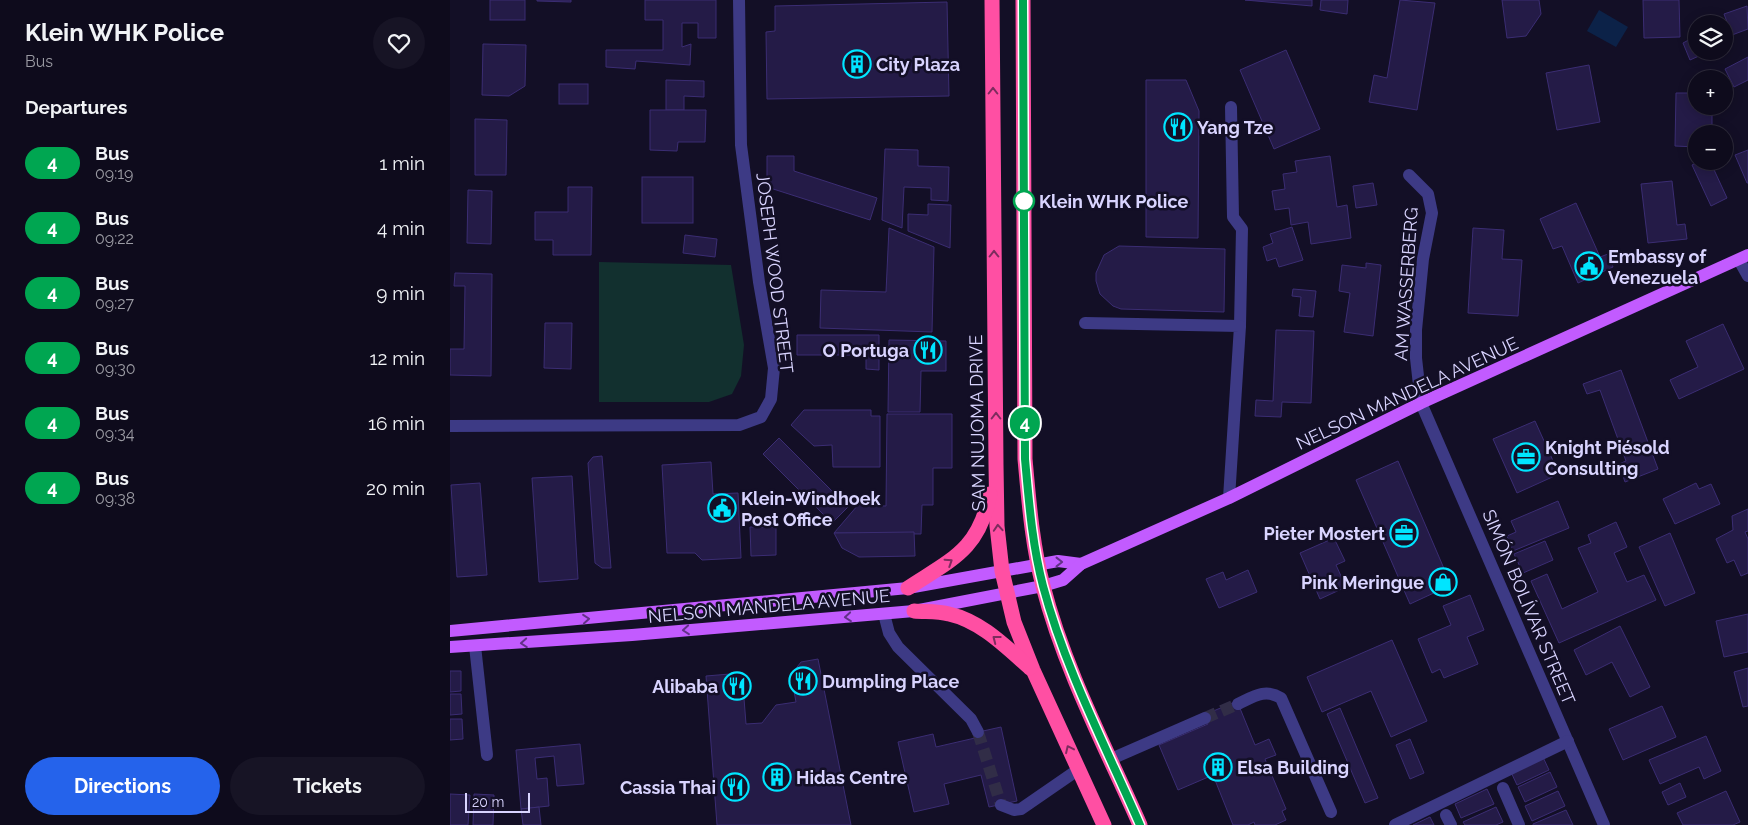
<!DOCTYPE html>
<html lang="en">
<head>
<meta charset="utf-8">
<style>
  body { margin:0; font-family:Raleway,sans-serif; background:#171425; color:#f1f3f6; height:100vh; display:flex; flex-direction:column; font-size:19px; white-space:nowrap }
  * { box-sizing:border-box; margin:0 }
  p { font-size:16px; color:#9b9ba3 }
  .icon { flex:none; width:28px; height:28px; fill:none; stroke:currentColor; stroke-width:2; stroke-linecap:round; stroke-linejoin:round }
  .map { position:relative; flex:1; overflow:hidden }
  .details { display:flex; flex-direction:column; background:#0e0b1c; width:450px }
  .details>* { flex:none }
  .badge { padding:0 10px; border-radius:16px; font-size:18px; line-height:32px }
  .controls { position:absolute; left:1238px; top:15px; display:grid; gap:10px }
  .controls a { display:grid; place-items:center; width:45px; height:45px; border-radius:50%; background:#0e0b1c; box-shadow:0 2px 12px #0003,0 0 0 1px #2e2b3b; font-size:25px }
  .scale { position:absolute; left:15px; bottom:12px; width:65px; box-sizing:border-box; padding-left:5px; border:2px solid #d9d4ff; border-top:0; font-size:14px; line-height:18px; white-space:nowrap; color:#d9d4ff; -webkit-text-stroke:4px #130f26; paint-order:stroke }
  .map>.badge { position:absolute; translate:-50% -50%; box-shadow:0 0 0 2px #fff }
  h2 { padding:0 25px; font-size:19px; line-height:45px }
  .round { display:grid; place-items:center; flex:none; width:52px; height:52px; border-radius:26px; background:#171425 }
  .summary { display:flex; align-items:center; justify-content:space-between; height:85px; padding:0 25px }
  h1 { font-size:24px; font-weight:700; line-height:38px }
  .primary-button { display:flex; gap:10px; margin-top:auto; padding:10px 25px }
  .primary-button a { flex:1; height:58px; border-radius:30px; background:#2563eb; color:#fff; font-size:20px; font-weight:700; line-height:58px; text-align:center }
  .primary-button a+a { background:#171425; color:#f1f3f6 }
  ul { padding:0; list-style:none }
  li { display:flex; align-items:center; gap:15px; height:65px; padding:0 25px }
  li div { flex:1 }
  li b { display:block; font-size:19px }
  li em { font-style:normal }
  li .badge { min-width:55px; font-weight:700; text-align:center }
  main { display:flex; flex:1; min-height:0 }
  .map>svg:first-child { display:block }
  .green { fill:#12302f }
  .water { fill:#0c2248 }
  .building { fill:#241b47; stroke:#3b2d73 }
  .lines { fill:none; stroke-linecap:round; stroke-linejoin:round }
  .minor-tunnel { stroke:#312d47; stroke-width:12; stroke-dasharray:12 6; stroke-linecap:butt }
  .minor { stroke:#3d3a85; stroke-width:12 }
  .major { stroke:#c25bff; stroke-width:12 }
  .highway { stroke:#ff4fa3; stroke-width:15 }
  .oneway { stroke:#7d2c5e }
  .oneway2 { stroke:#623188 }
  .line-casing { stroke:#fff; stroke-width:11 }
  .line { stroke:#00a651; stroke-width:8 }
  .stop-dot { fill:#fff; stroke:#00a651; stroke-width:2.5 }
  .labels { text-anchor:middle; dominant-baseline:central; stroke-width:5; stroke-linejoin:round; paint-order:stroke }
  .poi-label { font-size:18px; font-weight:bold; fill:#d9d4ff; stroke:#130f26; text-anchor:start }
  .stop-label { font-size:18px; font-weight:bold; fill:#d9d4ff; stroke:#130f26; text-anchor:start }
  .street-label { font-size:18px; fill:#d9d4ff; stroke:#130f26 }
</style>
</head>
<body>
<main>
<section class="details">
<div class="summary"><div><h1>Klein WHK Police</h1><p>Bus</p></div><a class="round"><svg class="icon" aria-label="heart" viewBox="0 0 24 24"><path d="M12 20l-8-8c-3-5 5-10 8-4 3-6 11-1 8 4z"/></svg></a></div>
<h2>Departures</h2>
<ul>
<li><span class="badge" style="background:#00a651;color:#fff">4</span><div><b>Bus</b><p>09:19</p></div><em>1 min</em></li>
<li><span class="badge" style="background:#00a651;color:#fff">4</span><div><b>Bus</b><p>09:22</p></div><em>4 min</em></li>
<li><span class="badge" style="background:#00a651;color:#fff">4</span><div><b>Bus</b><p>09:27</p></div><em>9 min</em></li>
<li><span class="badge" style="background:#00a651;color:#fff">4</span><div><b>Bus</b><p>09:30</p></div><em>12 min</em></li>
<li><span class="badge" style="background:#00a651;color:#fff">4</span><div><b>Bus</b><p>09:34</p></div><em>16 min</em></li>
<li><span class="badge" style="background:#00a651;color:#fff">4</span><div><b>Bus</b><p>09:38</p></div><em>20 min</em></li>
</ul>
<div class="primary-button"><a>Directions</a><a>Tickets</a></div>
</section>
<div class="map">
<svg width="1298" height="825" viewBox="0 0 1298 825">
  <rect width="100%" height="100%" fill="#130f26"/>
  <path class="green" d="M149 262 281 265 294 345 291 376 282 394 259 402H149Z"/>
  <path class="water" d="M1149 10 1178 27 1166 47 1137 31Z"/>
  <g class="building">
    <rect x="40" y="0" width="35" height="20"/>
    <path d="M87 0H121V2L87 1Z"/>
    <path d="M195 0H266V38H248V23H232V47L241 44 240 65 186 61 185 69 156 67V50H213V20H195Z"/>
    <path d="M795 0H862V6Z"/>
    <path d="M871 0H898L897 14 870 10Z"/>
    <path d="M950 0 985 3 967 110 919 102 924 75 937 78Z"/>
    <path d="M1052 0H1089L1091 14 1076 36 1057 38Z"/>
    <path d="M1193 0H1229L1230 37 1194 38Z"/>
    <path d="M497 2 499 96 317 99 316 32 325 31V6Z"/>
    <path d="M1297 6 1298 29 1282 35 1274 14Z"/>
    <path d="M1246 36V51H1260L1240 60 1233 43Z"/>
    <path d="M33 44 76 45 75 86 59 96 32 95Z"/>
    <path d="M836 50 870 129 824 149 790 70Z"/>
    <path d="M1298 57V80L1284 87 1275 69Z"/>
    <path d="M1139 65 1150 122 1107 130 1096 73Z"/>
    <path d="M216 80 254 81V97L234 96V110H216Z"/>
    <path d="M696 80H736L749 111 748 238 696 237Z"/>
    <rect x="109" y="84" width="29" height="20"/>
    <path d="M1226 93H1246V106H1262V134H1246V147L1225 146Z"/>
    <path d="M200 110H256L255 142H228L227 151 200 150Z"/>
    <path d="M25 119 57 120 56 175H25Z"/>
    <path d="M435 149 468 150V166L499 167 498 201 481 200V188L454 187 452 228 432 220Z"/>
    <path d="M1298 150V183H1297L1285 155Z"/>
    <path d="M317 156H344V171L427 198 420 220 317 187Z"/>
    <path d="M880 156 887 207 897 205 901 238 861 244 858 222 841 225 839 208 825 210 822 191 835 189 833 174 847 172 845 161Z"/>
    <path d="M1250 161H1260L1277 198 1261 206 1242 165Z"/>
    <rect x="192" y="177" width="51" height="46"/>
    <path d="M1222 181 1227 225 1235 224 1237 239 1198 243 1191 184Z"/>
    <path d="M923 183 927 205 906 208 903 186Z"/>
    <path d="M118 187H142L141 255H103V240H85V212H118Z"/>
    <path d="M18 190 42 191 41 244 17 243Z"/>
    <path d="M1126 203 1150 257 1158 254 1163 267 1128 283 1112 246 1103 249 1090 219Z"/>
    <path d="M478 204 501 205 500 248 458 231V214L478 215Z"/>
    <path d="M842 227 853 260 829 267 826 258 817 261 813 247 823 243 820 234Z"/>
    <path d="M439 228 484 247 482 332 370 328 371 290 436 292Z"/>
    <path d="M1023 228 1054 230 1052 259 1072 260 1068 316 1018 313Z"/>
    <path d="M235 235 267 239 265 257 233 253Z"/>
    <path d="M669 246 775 249 774 312 671 309 663 306 650 294 646 281V273L654 255Z"/>
    <path d="M916 263 931 265 923 336 894 332 900 293 889 291 892 265 916 268Z"/>
    <path d="M5 273 42 274 41 376 0 375V349H14L15 286H4Z"/>
    <path d="M843 289 866 291 863 317 849 316 851 297 842 296Z"/>
    <path d="M95 323H122L121 369 94 368Z"/>
    <path d="M1273 324 1294 369 1229 399 1220 380 1248 367 1236 341Z"/>
    <path d="M826 330 864 331 861 403 832 402 831 417 805 416 806 400 823 401Z"/>
    <path d="M347 335H429V370L416 369V355H347Z"/>
    <path d="M439 340 496 341V371H471L470 412H438Z"/>
    <path d="M1171 370 1208 469 1175 482 1169 464 1176 461 1150 390 1137 394 1133 384Z"/>
    <path d="M354 410H421V416H430V467H383L382 445 364 446 341 425Z"/>
    <path d="M437 414H502V468H483V505H472L471 534 384 533 408 505 436 506Z"/>
    <path d="M1085 421 1109 474 1067 493 1043 439Z"/>
    <path d="M329 438 398 507 382 523 313 454Z"/>
    <path d="M152 456 161 568H152L145 563 138 463 143 457Z"/>
    <path d="M948 461 1001 585 960 604 906 480Z"/>
    <path d="M261 462 263 494 288 493 291 558 252 560 245 553H217L212 465Z"/>
    <path d="M122 476 128 579 89 582 82 478Z"/>
    <path d="M30 483 37 575 7 577 1 485Z"/>
    <path d="M1246 483 1249 489 1261 484 1270 504 1225 524 1213 499Z"/>
    <path d="M1108 501 1119 528 1063 551 1057 536 1066 532 1061 521Z"/>
    <path d="M1298 509V531L1295 532 1298 539V573L1291 576 1284 560 1277 563 1266 539 1283 530 1282 516Z"/>
    <path d="M1166 522 1177 547 1164 553 1177 582 1194 575 1206 600 1109 643 1081 581 1097 574 1112 609 1148 592 1128 548 1141 543 1138 535Z"/>
    <path d="M300 527H326V555L301 556Z"/>
    <path d="M464 532 465 556 409 557 392 548 384 533Z"/>
    <path d="M1220 533 1245 593 1215 606 1189 547Z"/>
    <path d="M884 538 895 561 886 565 896 587 870 599 850 553Z"/>
    <path d="M1095 541 1103 560 1073 573 1064 554Z"/>
    <path d="M798 570 807 592 769 608 756 579 773 572 776 580Z"/>
    <path d="M1020 595 1034 630 1017 637 1028 664 994 678 990 669 982 673 968 639 1001 625 993 606Z"/>
    <path d="M1298 614V652L1274 657 1266 621Z"/>
    <path d="M1170 626 1200 687 1180 697 1162 662 1136 675 1124 650Z"/>
    <path d="M942 640 977 721 941 737 921 691 872 712 857 677Z"/>
    <path d="M368 659 401 825H267L256 676 292 673 296 724 312 723 326 705 346 702 341 675 351 662Z"/>
    <path d="M1298 668V706L1293 707 1284 672Z"/>
    <path d="M0 671H11V691L0 692Z"/>
    <path d="M0 694H11L12 714 0 715Z"/>
    <path d="M787 701 805 745 819 739 826 755 815 759 836 809 832 811 836 820 825 825H805L804 822 798 825H783L763 775 728 790 709 745 758 724 754 715Z"/>
    <path d="M1212 706 1226 737 1173 760 1159 729Z"/>
    <path d="M890 708 928 798 915 803 877 714Z"/>
    <path d="M0 719H12L13 739 0 740Z"/>
    <path d="M551 727 567 801 539 807 531 775 494 784 499 804 464 812 448 742 483 734 486 747 525 738 524 733Z"/>
    <path d="M1256 736 1271 771 1254 779 1249 767 1210 784 1199 760Z"/>
    <path d="M960 739 974 773 960 779 946 745Z"/>
    <path d="M130 744 134 784 107 786 104 756 85 758 87 779 97 778 99 806 71 809 66 750Z"/>
    <path d="M1092 755 1099 770 1067 785 1060 770Z"/>
    <path d="M1100 772 1107 787 1075 802 1068 787Z"/>
    <path d="M1230 783 1236 797 1218 805 1212 792Z"/>
    <path d="M1037 789 1044 804 1011 818 1005 804Z"/>
    <path d="M1108 791 1115 806 1082 821 1075 806Z"/>
    <path d="M1276 791 1290 822 1283 825H1233L1227 813Z"/>
    <path d="M0 794 20 795 18 825H0Z"/>
    <path d="M24 794 44 795 43 825H23Z"/>
    <path d="M89 807 91 825H73L71 809Z"/>
    <path d="M1046 807 1053 822 1046 825H1015L1013 822Z"/>
    <path d="M1116 810 1123 825H1083V824Z"/>
    <path d="M980 817 984 825H963Z"/>
  </g>
  <g class="lines">
    <g class="minor-tunnel">
      <path d="M755 718 788 704"/>
      <path d="M528 732 551 805"/>
    </g>
    <g class="minor">
      <path d="M781 107 783 217 792 229 790 326"/>
      <path d="M959 175 978 194 982 213 973 259 966 330V358L971 403 1154 825"/>
      <path d="M1289 260 1298 276"/>
      <path d="M635 323 790 326 779 498"/>
      <path d="M0 426 289 425 311 417 321 399 324 368 309 282 291 145 289 0"/>
      <path d="M434 614 439 633 448 647 521 719 528 732"/>
      <path d="M25 646 37 755"/>
      <path d="M788 704C803 697 815 688 831 698L881 812"/>
      <path d="M661 759 755 718"/>
      <path d="M1053 788 1069 825"/>
      <path d="M551 805 564 810 571 809 629 769"/>
      <path d="M996 815 1001 825"/>
      <path d="M945 825 1118 741"/>
    </g>
    <g class="major">
      <path d="M0 631 458 588 608 561 631 564"/>
      <path d="M0 647 182 635 464 611 593 586 613 580 631 564 779 498 971 403 1298 255"/>
    </g>
    <g class="highway">
      <path d="M542 0 546 465 547 526 552 571 564 622 583 670 654 825"/>
      <path d="M573 0 575 459C579 502 582 544 593 586 614 668 656 748 690 825"/>
      <path d="M458 588C502 559 529 550 540 494"/>
      <path d="M464 611C476 612 488 611 499 614 531 621 556 647 580 668"/>
    </g>
  </g>
  <defs><path id="oneway-chevron" d="M-2-3.5L2.5 0L-2 3.5" fill="none" stroke-width="1.6" stroke-linecap="round" stroke-linejoin="round" transform="scale(1.25)"/></defs>
  <g class="oneway">
    <use href="#oneway-chevron" transform="translate(543 91) rotate(-90)"/>
    <use href="#oneway-chevron" transform="translate(544 254) rotate(-90)"/>
    <use href="#oneway-chevron" transform="translate(546 416) rotate(-90)"/>
    <use href="#oneway-chevron" transform="translate(548 528) rotate(-94)"/>
    <use href="#oneway-chevron" transform="translate(499 562) rotate(-33)"/>
    <use href="#oneway-chevron" transform="translate(546 639) rotate(-142)"/>
    <use href="#oneway-chevron" transform="translate(619 749) rotate(-115)"/>
  </g>
  <g class="oneway2">
    <use href="#oneway-chevron" transform="translate(609 562)"/>
    <use href="#oneway-chevron" transform="translate(398 617) rotate(175)"/>
    <use href="#oneway-chevron" transform="translate(136 619) rotate(-5)"/>
    <use href="#oneway-chevron" transform="translate(236 630) rotate(175)"/>
    <use href="#oneway-chevron" transform="translate(74 643) rotate(176)"/>
  </g>
  <g class="lines">
    <g class="line-casing">
      <path id="line" d="M573 0 575 459C579 502 582 544 593 586 615 669 656 747 690 825"/>
    </g>
    <use href="#line" class="line"/>
  </g>
  <defs>
    <g id="building-ring" transform="scale(1.4375)"><circle r="9.5" fill="#130f26" stroke="#00e5ff" stroke-width="1.5"/><path d="M-4-6H4V6H1V3H-1V6H-4ZM-2.5-4.3h1.7v1.8h-1.7ZM.8-4.3h1.7v1.8H.8ZM-2.5-1h1.7V.8h-1.7ZM.8-1h1.7V.8H.8Z" fill="#00e5ff"/></g>
    <g id="restaurant-ring" transform="scale(1.4375)"><circle r="9.5" fill="#130f26" stroke="#00e5ff" stroke-width="1.5"/><path d="M-5-6h1v4h1v-4h1v4h1v-4h1v5L-1.5 .5V6h-2V.5L-5-1ZM5-6V6H3V1.5H1.5Q1.5-4 5-6Z" fill="#00e5ff"/></g>
    <g id="civic-ring" transform="scale(1.4375)"><circle r="9.5" fill="#130f26" stroke="#00e5ff" stroke-width="1.5"/><path d="M-.6-6.5H3V-4.5H.6V-3L4-1V1h2V6H-6V1h2V-1L-.6-3ZM-1.2 2.5V6h2.4V2.5Z" fill="#00e5ff"/></g>
    <g id="office-ring" transform="scale(1.4375)"><circle r="9.5" fill="#130f26" stroke="#00e5ff" stroke-width="1.5"/><path d="M-6-3h4V-5.5h4V-3h4V5H-6ZM-1-4.5V-3h2v-1.5ZM-6 0V1H6V0Z" fill="#00e5ff"/></g>
    <g id="shop-ring" transform="scale(1.4375)"><circle r="9.5" fill="#130f26" stroke="#00e5ff" stroke-width="1.5"/><path d="M-5-2.5h2.3a2.7 3.5 0 0 1 5.4 0H5L5.5 6h-11ZM-1.5-2.5h3a1.5 2.3 0 0 0-3 0Z" fill="#00e5ff"/></g>
  </defs>
  <g fill-rule="evenodd">
    <use href="#building-ring" x="407" y="64"/>
    <use href="#restaurant-ring" x="728" y="127"/>
    <use href="#civic-ring" x="1139" y="266"/>
    <use href="#restaurant-ring" x="478" y="350"/>
    <use href="#office-ring" x="1076" y="457"/>
    <use href="#civic-ring" x="272" y="508"/>
    <use href="#office-ring" x="954" y="533"/>
    <use href="#shop-ring" x="993" y="582"/>
    <use href="#restaurant-ring" x="353" y="681"/>
    <use href="#restaurant-ring" x="287" y="686"/>
    <use href="#building-ring" x="768" y="767"/>
    <use href="#building-ring" x="327" y="777"/>
    <use href="#restaurant-ring" x="285" y="787"/>
  </g>
  <circle class="stop-dot" cx="574" cy="201" r="10"/>
  <g class="labels">
    <g class="poi-label">
      <text x="426" y="64">City Plaza</text>
      <text x="747" y="127">Yang Tze</text>
      <text x="1158" y="256">Embassy of<tspan x="1158" dy="21">Venezuela</tspan></text>
      <text x="459" y="350" text-anchor="end">O Portuga</text>
      <text x="1095" y="447">Knight Piésold<tspan x="1095" dy="21">Consulting</tspan></text>
      <text x="291" y="498">Klein-Windhoek<tspan x="291" dy="21">Post Office</tspan></text>
      <text x="935" y="533" text-anchor="end">Pieter Mostert</text>
      <text x="974" y="582" text-anchor="end">Pink Meringue</text>
      <text x="372" y="681">Dumpling Place</text>
      <text x="268" y="686" text-anchor="end">Alibaba</text>
      <text x="787" y="767">Elsa Building</text>
      <text x="346" y="777">Hidas Centre</text>
      <text x="266" y="787" text-anchor="end">Cassia Thai</text>
    </g>
    <g class="stop-label">
      <text x="589" y="201">Klein WHK Police</text>
    </g>
    <g class="street-label">
      <text transform="translate(325 273) rotate(83)">JOSEPH WOOD STREET</text>
      <text transform="translate(956 284) rotate(-86)">AM WASSERBERG</text>
      <text transform="translate(957 393) rotate(-25)">NELSON MANDELA AVENUE</text>
      <text transform="translate(527 423) rotate(-91)">SAM NUJOMA DRIVE</text>
      <text transform="translate(319 606) rotate(-5)">NELSON MANDELA AVENUE</text>
      <text transform="translate(1079 607) rotate(67)">SIMÓN BOLÍVAR STREET</text>
    </g>
  </g>
</svg>
<div class="controls">
<a><svg class="icon" aria-label="layers" viewBox="0 0 24 24"><path d="M12 4l9 5-9 5-9-5zM3 14l9 5 9-5"/></svg></a>
<a>+</a>
<a>−</a>
</div>
<div class="scale">20 m</div>
<b class="badge" style="left:575px;top:423px;background:#00a651;color:#fff">4</b>
</div>
</main>
</body>
</html>
